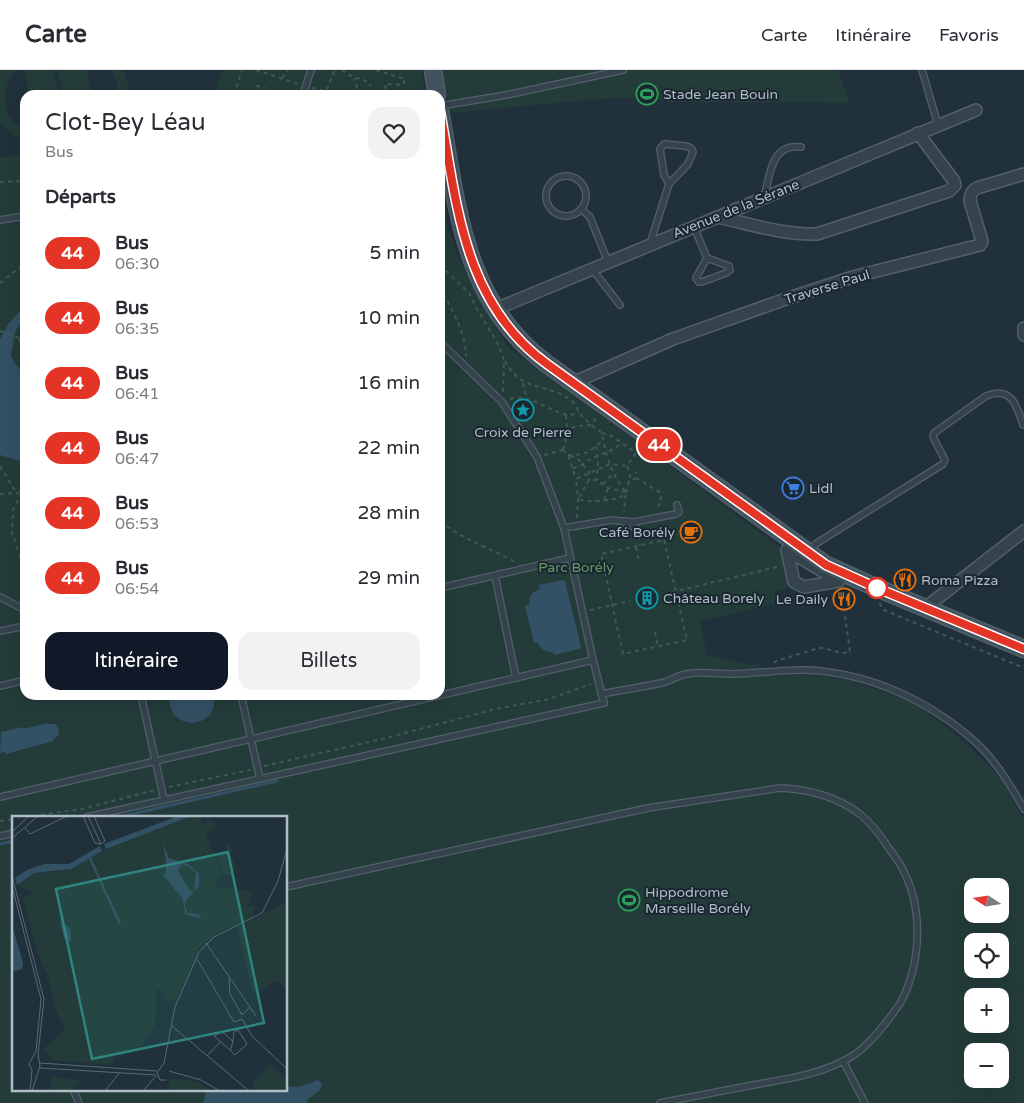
<!DOCTYPE html>
<html lang="fr">
<head>
<meta charset="utf-8">
<style>
  body { margin:0; font-family:"Varela Round",sans-serif; background:#f2f2f3; color:#2b2b33; height:100vh; display:flex; flex-direction:column; font-size:19px; white-space:nowrap }
  * { box-sizing:border-box; margin:0 }
  p { font-size:16px; color:#7c7c81 }
  .icon { flex:none; width:28px; height:28px; fill:none; stroke:currentColor; stroke-width:2; stroke-linecap:round; stroke-linejoin:round }
  .map { position:relative; flex:1; overflow:hidden }
  .sheet { position:absolute; left:20px; top:20px; width:425px; height:610px; display:flex; flex-direction:column; background:#fff; border-radius:15px; box-shadow:0 5px 20px #0002 }
  .sheet>* { flex:none }
  .badge { padding:0 10px; border-radius:16px; font-size:18px; line-height:32px }
  .needle { width:32px; rotate:282deg }
  .buttons { position:absolute; left:964px; top:808px; display:grid; gap:10px }
  .buttons a { display:grid; place-items:center; width:45px; height:45px; border-radius:10px; background:#fff; box-shadow:0 5px 20px #0002; font-size:25px }
  .map>.badge { position:absolute; translate:-50% -50%; box-shadow:0 0 0 2px #fff }
  h2 { padding:0 25px; font-size:19px; line-height:45px }
  .round { display:grid; place-items:center; flex:none; width:52px; height:52px; border-radius:15px; background:#f2f2f3 }
  .headline { display:flex; align-items:center; justify-content:space-between; height:85px; padding:0 25px }
  h1 { font-size:24px; font-weight:600; line-height:38px }
  .cta { display:flex; gap:10px; margin-top:auto; padding:10px 25px }
  .cta a { flex:1; height:58px; border-radius:15px; background:#111827; color:#fff; font-size:20px; font-weight:600; line-height:58px; text-align:center }
  .cta a+a { background:#f2f2f3; color:#2b2b33 }
  ul { padding:0; list-style:none }
  li { display:flex; align-items:center; gap:15px; height:65px; padding:0 25px }
  li div { flex:1 }
  li b { display:block; font-size:19px }
  li em { font-style:normal }
  li .badge { min-width:55px; font-weight:700; text-align:center }
  header { display:flex; align-items:center; gap:30px; box-sizing:border-box; height:70px; padding:0 25px; background:#fff; border-bottom:1px solid #e1e1e2 }
  header strong { font-size:24px }
  nav { display:flex; gap:28px; margin-inline-start:auto; font-size:18px }
  .map>svg:first-child { display:block }
  .green { fill:#233c3a; fill-rule:evenodd }
  .water { fill:#335164 }
  .lines { fill:none; stroke-linecap:round; stroke-linejoin:round }
  .stream { stroke:#335164; stroke-width:3 }
  .lane-casing { stroke:#526069; stroke-width:8 }
  .street-casing { stroke:#526069; stroke-width:14 }
  .secondary-casing { stroke:#526069; stroke-width:19 }
  .path { stroke:#405957; stroke-width:2; stroke-dasharray:4 4; stroke-linecap:butt }
  .lane { stroke:#34434c; stroke-width:5.5 }
  .street { stroke:#34434c; stroke-width:11 }
  .secondary { stroke:#42535f; stroke-width:16 }
  .line-casing { stroke:#fff; stroke-width:11 }
  .line { stroke:#e43426; stroke-width:8 }
  .stop-dot { fill:#fff; stroke:#e43426; stroke-width:2.5 }
  .labels { text-anchor:middle; dominant-baseline:central; stroke-width:4; stroke-linejoin:round; paint-order:stroke }
  .poi-label { font-size:14px; fill:#afbdc8; stroke:#1a2730; text-anchor:start }
  .street-label { font-size:14px; fill:#afbdc8; stroke:#1a2730 }
  .park-label { font-size:14px; fill:#659a67; stroke:#1a2730 }
  .inset-river { fill:none; stroke:#335164; stroke-width:2.5 }
  .inset-road { fill:none; stroke:#5a6973; stroke-width:1 }
  .view { fill:#2f8480; fill-opacity:0.15; stroke:#2f8480; stroke-width:2.5 }
  .inset-edge { fill:none; stroke:#afbdc8; stroke-width:2.5 }
</style>
</head>
<body>
<header>
<strong>Carte</strong>
<nav><a>Carte</a><a>Itinéraire</a><a>Favoris</a></nav>
</header>
<div class="map">
<svg width="1024" height="1033" viewBox="0 0 1024 1033">
  <rect width="100%" height="100%" fill="#21313b"/>
  <g class="green">
    <path d="M0 0H16C0 16 0 50 25 59V69L13 65 0 53Z"/>
    <path d="M24 0H54L59 25H29Z"/>
    <path d="M58 0H87L92 25H63Z"/>
    <path d="M112 0H123L128 14 127 25H117V13Z"/>
    <path d="M222 0H422L426 25H214Z"/>
    <path d="M440 0H838L849 31 848 33 669 32 648 27 599 29 450 43 445 15H442Z"/>
    <path d="M25 83V625H440V99C443 120 444 144 450 164 463 205 486 242 509 278L781 478 789 515 785 519 775 522 778 533 700 551 707 585 750 595 758 594 766 606 807 604 849 610 884 622 906 630 922 639 948 658 983 690 1003 711 1024 750V1033H0V88ZM14 747H286V1019H14ZM972 816H1000V844H972ZM972 871H1000V899H972ZM972 926H1000V954H972ZM972 981H1000V1009H972Z"/>
  </g>
  <g class="water">
    <path d="M25 235V246L15 262 11 286 16 295 25 305V385L23 392 0 385V269L9 253Z"/>
    <path d="M563 510 565 511 581 577 579 579 554 585 553 582C546 582 540 579 537 572L534 573 525 536 529 535C529 526 532 522 540 519L539 515Z"/>
    <path d="M170 625H214C219 663 164 661 170 625Z"/>
    <path d="M48 653 49 654H56L59 660 58 665 53 670V671L6 684 5 682 0 683 1 662 22 657 23 659Z"/>
    <path d="M318 1010 322 1014 320 1020 308 1029 307 1033H203L206 1019H286V1016L299 1017Z"/>
  </g>
  <g class="lines">
    <g class="stream">
      <path d="M119 747 277 711"/>
      <path d="M0 774 14 771"/>
    </g>
    <g class="lane-casing">
      <g id="lane">
        <path d="M922 0 938 55"/>
        <path d="M303 25 311 0"/>
        <path d="M440 36 506 25 623 0"/>
        <circle cx="566" cy="126" r="20"/>
        <path d="M764 128C770 105 771 73 801 77"/>
        <path d="M581 139 590 147 608 192"/>
        <path d="M0 150 25 146"/>
        <path d="M694 157 707 188 696 208 699 212H702L726 203 730 200 729 196 707 188"/>
        <path d="M650 174 669 114 688 94 693 82 691 78 686 76 664 74 660 79 664 105 669 114"/>
        <path d="M592 199 620 235"/>
        <path d="M623 451 634 452 676 444 679 442 677 435"/>
        <path d="M564 458 612 450 621 451 636 458"/>
        <path d="M808 481 817 473 943 394 945 390 933 367 934 363 986 326C1011 316 1017 335 1023 355"/>
        <path d="M495 506 516 608"/>
        <path d="M440 518 570 488"/>
        <path d="M0 527 25 540"/>
        <path d="M0 561 25 556"/>
        <path d="M0 616 25 610"/>
        <path d="M601 624C622 620 644 617 665 612 672 610 679 605 686 604 701 601 716 604 731 604 757 604 782 599 807 600 868 603 926 629 972 669 994 688 1010 714 1024 739"/>
        <path d="M141 625 164 730"/>
        <path d="M241 625 260 709"/>
        <path d="M0 727 593 590 564 458 537 387 502 332 440 272"/>
        <path d="M87 747 604 633 593 590"/>
        <path d="M0 766 14 763"/>
        <path d="M286 817 648 738 780 718C808 719 839 727 861 745 872 754 881 766 888 777 892 783 897 789 901 796 923 835 922 887 903 928 900 935 893 943 888 950 879 962 867 976 854 985 824 1004 788 1009 753 1015 722 1021 691 1027 660 1033"/>
        <path d="M843 991 865 1033"/>
        <path d="M73 1019 79 1033"/>
      </g>
    </g>
    <g class="street-casing">
      <g id="street">
        <path d="M717 147C750 154 783 165 817 164L949 121 955 115 954 111 918 63"/>
        <path d="M496 239 976 40"/>
        <path d="M1024 258V265"/>
        <path d="M573 313 673 269 786 229 853 207 980 175 982 171 970 131C970 125 971 121 977 118L1024 104"/>
        <path d="M787 480 839 511 804 517 794 512Z"/>
        <path d="M925 538 1024 461"/>
      </g>
    </g>
    <g class="secondary-casing">
      <g id="secondary">
        <path d="M433 0 437 25"/>
        <path d="M440 41C457 135 463 232 547 294L826 495 877 518 1024 579"/>
      </g>
    </g>
    <g class="path">
      <path d="M256 0 298 14"/>
      <path d="M342 0 354 8C362 8 366 10 371 16"/>
      <path d="M376 0 405 9 403 15 385 14 387 25"/>
      <path d="M282 8 288 0"/>
      <path d="M312 18 326 21 335 0"/>
      <path d="M234 25 242 0"/>
      <path d="M255 25 257 16 265 18"/>
      <path d="M353 25 357 18 354 8"/>
      <path d="M0 112 25 111"/>
      <path d="M440 195 469 223 477 239 498 274 504 290 503 322"/>
      <path d="M0 213 25 193"/>
      <path d="M440 217C451 238 466 263 466 286"/>
      <path d="M0 261 19 268 25 263"/>
      <path d="M19 268 25 287"/>
      <path d="M505 291C522 324 550 312 573 332 576 335 577 339 579 342 584 350 594 357 602 363 605 385 612 405 626 422L624 442"/>
      <path d="M523 313 527 330"/>
      <path d="M510 329C528 323 548 340 564 344 568 346 574 344 579 343"/>
      <path d="M566 345 567 360"/>
      <path d="M602 363 610 365 636 383 627 396 630 405 629 411"/>
      <path d="M596 376 598 391 597 410"/>
      <path d="M563 380C569 357 567 356 592 355L597 346"/>
      <path d="M563 380 568 385 576 409"/>
      <path d="M544 385 563 380"/>
      <path d="M568 385C587 385 589 382 603 370"/>
      <path d="M570 386 578 389 589 402V410"/>
      <path d="M0 396 14 419 25 423"/>
      <path d="M573 398C581 397 584 392 591 389 602 383 613 382 621 373"/>
      <path d="M636 408 661 423V432L656 440"/>
      <path d="M603 414 613 404"/>
      <path d="M626 422 608 418 597 410H589L578 429C586 433 615 431 622 426 627 423 627 417 629 411L636 408V402"/>
      <path d="M22 423 13 440 12 463 25 500"/>
      <path d="M0 424 19 423"/>
      <path d="M604 430 608 418"/>
      <path d="M577 448 578 429 576 409 610 394 627 396"/>
      <path d="M440 452 462 466 516 492"/>
      <path d="M638 466 640 475"/>
      <path d="M664 470 687 570 623 584 601 484Z"/>
      <path d="M636 477 639 492"/>
      <path d="M664 524 781 496"/>
      <path d="M880 533 881 538 886 541 1024 598"/>
      <path d="M590 540 630 531"/>
      <path d="M655 562 658 576"/>
      <path d="M774 593 776 591 819 578C830 578 838 585 850 582L844 538"/>
      <path d="M264 696 382 669 496 639 549 629 591 614"/>
      <path d="M169 717 250 700"/>
      <path d="M25 747 82 739 155 720"/>
      <path d="M0 751 14 749"/>
    </g>
    <use href="#lane" class="lane"/>
    <use href="#street" class="street"/>
    <use href="#secondary" class="secondary"/>
  </g>
  <g class="lines">
    <g class="line-casing">
      <path id="line" d="M440 41C457 134 463 233 547 294L826 495 877 518 1024 579"/>
    </g>
    <use href="#line" class="line"/>
  </g>
  <defs>
    <g id="stadium-ring" transform="scale(1.125)"><circle r="9.5" fill="#1a2730" stroke="#2e9e5b" stroke-width="1.5"/><path d="M0-5a6.5 5 0 1 0 0 10a6.5 5 0 1 0 0-10ZM-3.5-1.8h7v3.6h-7Z" fill="#2e9e5b"/></g>
    <g id="sight-ring" transform="scale(1.125)"><circle r="9.5" fill="#1a2730" stroke="#0f9aa8" stroke-width="1.5"/><path d="M0-6L1.8-2.2L6-1.7L2.9 1.2L3.7 5.4L0 3.3L-3.7 5.4L-2.9 1.2L-6-1.7L-1.8-2.2Z" fill="#0f9aa8"/></g>
    <g id="supermarket-ring" transform="scale(1.125)"><circle r="9.5" fill="#1a2730" stroke="#3f7fe0" stroke-width="1.5"/><path d="M-6-5.5h2.5l.6 2H6L4.5 2H-2.5L-4.4-4H-6ZM-1.5 3.2a1.3 1.3 0 1 0 .1 0ZM3 3.2a1.3 1.3 0 1 0 .1 0Z" fill="#3f7fe0"/></g>
    <g id="cafe-ring" transform="scale(1.125)"><circle r="9.5" fill="#1a2730" stroke="#e8710a" stroke-width="1.5"/><path d="M-5.5-4.5H6V0H3Q3 3.5 0 3.5H-2.5Q-5.5 3.5-5.5 0ZM3-3.2v2h1.7v-2ZM-6 4.5H4V6H-6Z" fill="#e8710a"/></g>
    <g id="restaurant-ring" transform="scale(1.125)"><circle r="9.5" fill="#1a2730" stroke="#e8710a" stroke-width="1.5"/><path d="M-5-6h1v4h1v-4h1v4h1v-4h1v5L-1.5 .5V6h-2V.5L-5-1ZM5-6V6H3V1.5H1.5Q1.5-4 5-6Z" fill="#e8710a"/></g>
    <g id="building-ring" transform="scale(1.125)"><circle r="9.5" fill="#1a2730" stroke="#0f9aa8" stroke-width="1.5"/><path d="M-4-6H4V6H1V3H-1V6H-4ZM-2.5-4.3h1.7v1.8h-1.7ZM.8-4.3h1.7v1.8H.8ZM-2.5-1h1.7V.8h-1.7ZM.8-1h1.7V.8H.8Z" fill="#0f9aa8"/></g>
  </defs>
  <g fill-rule="evenodd">
    <use href="#stadium-ring" x="647" y="24"/>
    <use href="#sight-ring" x="523" y="340"/>
    <use href="#supermarket-ring" x="793" y="418"/>
    <use href="#cafe-ring" x="691" y="462"/>
    <use href="#restaurant-ring" x="905" y="510"/>
    <use href="#building-ring" x="647" y="528"/>
    <use href="#restaurant-ring" x="844" y="529"/>
    <use href="#stadium-ring" x="629" y="830"/>
  </g>
  <circle class="stop-dot" cx="877" cy="518" r="10"/>
  <g class="labels">
    <g class="poi-label">
      <text x="663" y="24">Stade Jean Bouin</text>
      <text x="523" y="362" text-anchor="middle">Croix de Pierre</text>
      <text x="809" y="418">Lidl</text>
      <text x="675" y="462" text-anchor="end">Café Borély</text>
      <text x="921" y="510">Roma Pizza</text>
      <text x="663" y="528">Château Borely</text>
      <text x="828" y="529" text-anchor="end">Le Daily</text>
      <text x="645" y="822">Hippodrome<tspan x="645" dy="16">Marseille Borély</tspan></text>
    </g>
    <g class="street-label">
      <text transform="translate(736 139) rotate(-22)">Avenue de la Sérane</text>
      <text transform="translate(827 217) rotate(-17)">Traverse Paul</text>
    </g>
    <g class="park-label">
      <text x="576" y="497">Parc Borély</text>
    </g>
  </g>
  <g transform="translate(12 746)">
    <rect width="275" height="275" fill="#21313b"/>
    <path d="M179 0H188L210 59 204 64 203 71 241 75 236 91 243 89 241 102 205 117 188 131 164 183 155 185 149 173 144 175 143 209 127 234 102 242 101 249 42 245 31 233 53 214 42 190 36 159 26 139 11 84 19 76 5 69 22 57 52 55 109 26ZM192 10a6 6 0 1 1 12 0a6 6 0 1 1-12 0ZM213 29H218L221 35 218 37 227 58 223 54 219 58 223 59H212L210 56 206 42 209 37 216 36ZM275 85V177L266 164 241 179 225 113ZM259 248 275 263V275H246L239 269ZM40 261 68 264 59 275H38ZM162 261 187 267 199 275H161L155 269Z" fill="#233c3a"/>
    <path d="M166 0H179L94 33 92 28ZM151 28 157 42 176 48 187 58V70L173 86V92L176 97 186 98 190 103 173 98 171 83 151 59 154 56V45ZM169 48 176 50 184 57 182 76 178 75 166 55ZM88 30 90 35 59 53 22 57 5 69 3 62 15 54 32 48H57ZM48 105 58 112 59 126 52 123ZM0 109 11 147 10 153 0 156Z" fill="#335164" fill-rule="evenodd"/>
    <path class="inset-river" d="M77 40 108 108"/>
    <path class="inset-road" d="M71 0 83 27 89 28M76 0 89 28 93 25 82 0M13 12 18 18 55 0M0 16 17 0M0 22 26 0M0 60 32 183 26 238 28 250 20 275M0 70 29 183 24 235 17 248 20 254 18 275M194 127 244 200M185 143 222 206 230 203 240 220 275 253M217 162 218 178 230 199 238 191M160 210 237 275M218 234 223 239 235 228 226 214 222 216 221 225 219 233 218 234 202 220 210 216 221 225M195 240 208 226M28 247 145 255M28 252 144 259M157 255 189 264 208 275M154 264H148L145 257 152 247 163 191 187 136 202 121 250 97 266 65 275 33M93 275 108 256M131 275 144 260"/>
    <path class="view" d="M216 36 252 207 80 243 44 73Z"/>
    <rect width="275" height="275" class="inset-edge"/>
  </g>
</svg>
<div class="buttons">
<a><svg class="needle" viewBox="-14 -14 28 28"><path d="M0-13l5 13h-10z" fill="#e53935"/><path d="M0 13l5-13h-10z" fill="#7c7c81"/></svg></a>
<a><svg class="icon" aria-label="locate" viewBox="0 0 24 24"><circle cx="12" cy="12" r="6"/><path d="M12 2v4M12 18v4M2 12h4M18 12h4"/></svg></a>
<a>+</a>
<a>−</a>
</div>
<b class="badge" style="left:659px;top:375px;background:#e43426;color:#fff">44</b>
<section class="sheet">
<div class="headline"><div><h1>Clot-Bey Léau</h1><p>Bus</p></div><a class="round"><svg class="icon" aria-label="heart" viewBox="0 0 24 24"><path d="M12 20l-8-8c-3-5 5-10 8-4 3-6 11-1 8 4z"/></svg></a></div>
<h2>Départs</h2>
<ul>
<li><span class="badge" style="background:#e43426;color:#fff">44</span><div><b>Bus</b><p>06:30</p></div><em>5 min</em></li>
<li><span class="badge" style="background:#e43426;color:#fff">44</span><div><b>Bus</b><p>06:35</p></div><em>10 min</em></li>
<li><span class="badge" style="background:#e43426;color:#fff">44</span><div><b>Bus</b><p>06:41</p></div><em>16 min</em></li>
<li><span class="badge" style="background:#e43426;color:#fff">44</span><div><b>Bus</b><p>06:47</p></div><em>22 min</em></li>
<li><span class="badge" style="background:#e43426;color:#fff">44</span><div><b>Bus</b><p>06:53</p></div><em>28 min</em></li>
<li><span class="badge" style="background:#e43426;color:#fff">44</span><div><b>Bus</b><p>06:54</p></div><em>29 min</em></li>
</ul>
<div class="cta"><a>Itinéraire</a><a>Billets</a></div>
</section>
</div>
</body>
</html>
